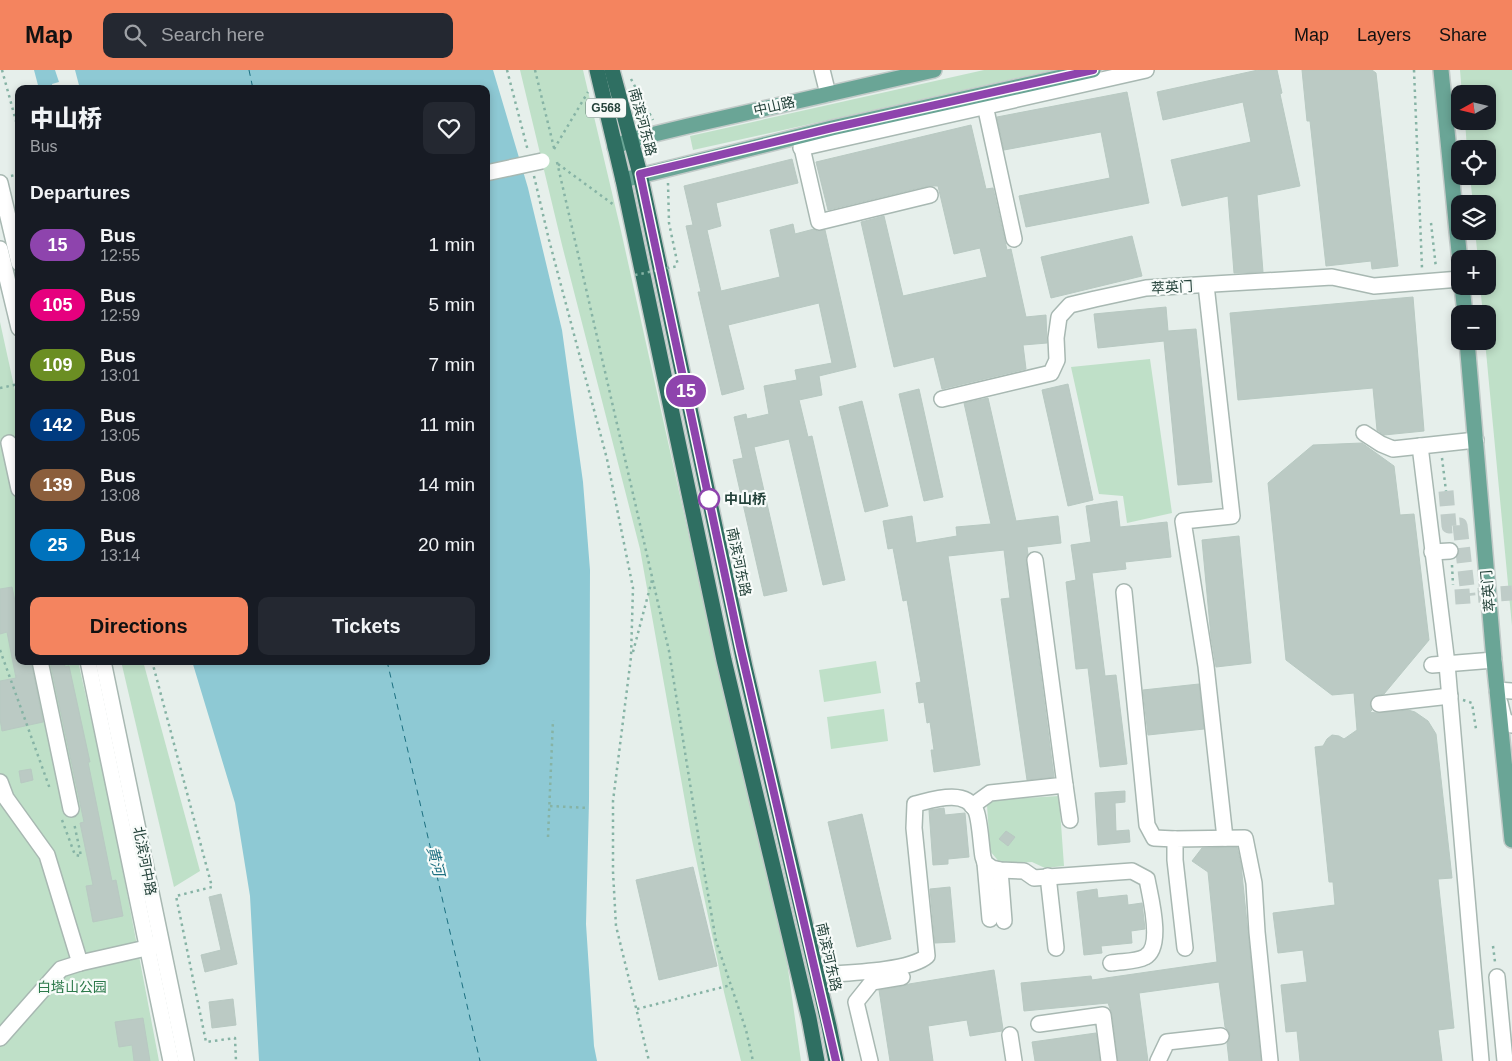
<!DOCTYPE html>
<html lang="en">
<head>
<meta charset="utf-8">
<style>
  body { margin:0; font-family:Arial,"Noto Sans SC",sans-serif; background:#242831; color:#f1f3f6; height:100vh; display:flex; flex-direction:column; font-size:19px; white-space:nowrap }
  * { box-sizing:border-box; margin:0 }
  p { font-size:16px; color:#9ea1a6 }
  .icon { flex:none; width:28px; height:28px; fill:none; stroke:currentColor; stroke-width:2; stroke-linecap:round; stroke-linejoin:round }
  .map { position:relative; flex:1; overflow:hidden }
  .side { position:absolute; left:15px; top:15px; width:475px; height:580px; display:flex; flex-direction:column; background:#171b24; border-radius:10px; box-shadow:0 2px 8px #0003 }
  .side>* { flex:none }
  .badge { padding:0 10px; border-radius:16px; font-size:18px; line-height:32px }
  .needle { width:32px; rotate:262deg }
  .buttons { position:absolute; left:1451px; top:15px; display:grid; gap:10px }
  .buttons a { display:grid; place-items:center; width:45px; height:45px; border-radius:10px; background:#171b24; box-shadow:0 2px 8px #0003; font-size:25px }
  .map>.badge { position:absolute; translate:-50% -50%; box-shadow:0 0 0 2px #fff }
  h2 { padding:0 15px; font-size:19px; line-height:45px }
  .round { display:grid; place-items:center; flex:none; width:52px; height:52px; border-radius:10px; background:#242831 }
  .overview { display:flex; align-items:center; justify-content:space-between; height:85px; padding:0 15px }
  h1 { font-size:24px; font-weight:800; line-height:38px }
  .primary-button { display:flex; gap:10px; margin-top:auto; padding:10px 15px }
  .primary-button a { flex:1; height:58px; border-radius:10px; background:#f4845f; color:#111; font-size:20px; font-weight:800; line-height:58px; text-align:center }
  .primary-button a+a { background:#242831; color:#f1f3f6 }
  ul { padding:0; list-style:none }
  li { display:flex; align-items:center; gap:15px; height:60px; padding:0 15px }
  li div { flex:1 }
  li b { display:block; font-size:19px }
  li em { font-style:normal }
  li .badge { min-width:55px; font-weight:700; text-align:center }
  header { display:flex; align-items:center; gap:30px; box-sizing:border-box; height:70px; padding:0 25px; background:#f4845f; color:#111 }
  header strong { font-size:24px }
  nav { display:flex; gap:28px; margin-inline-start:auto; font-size:18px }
  .search { width:350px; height:45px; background:#242831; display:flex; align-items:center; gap:12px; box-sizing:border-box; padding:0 18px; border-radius:10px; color:#9ea1a6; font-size:19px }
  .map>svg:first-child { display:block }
  .green { fill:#bfe0c8 }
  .water { fill:#8ec9d4 }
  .pier { fill:#e6efeb }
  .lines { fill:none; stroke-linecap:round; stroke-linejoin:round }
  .ferry { stroke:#1c6f80; stroke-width:1; stroke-dasharray:6 5; stroke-linecap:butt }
  .building { fill:#bbcac4; stroke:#b8c9c2 }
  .minor-tunnel { stroke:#bfccc8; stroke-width:15; stroke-dasharray:15 8; stroke-linecap:butt }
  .minor-casing { stroke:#a8b8b2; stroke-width:18 }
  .major-casing { stroke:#c2cac8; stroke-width:18 }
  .highway-casing { stroke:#c2cac8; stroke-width:18 }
  .path { stroke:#86b3a5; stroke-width:2.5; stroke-dasharray:2.5 4; stroke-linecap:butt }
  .minor { stroke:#fff; stroke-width:15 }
  .major { stroke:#6aa596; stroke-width:15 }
  .highway { stroke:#2f6f62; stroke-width:15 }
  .minor-bridge-casing { stroke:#a8b8b2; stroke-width:18; stroke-linecap:butt }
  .path-bridge { stroke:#86b3a5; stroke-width:2.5; stroke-dasharray:2.5 4; stroke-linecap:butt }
  .minor-bridge { stroke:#fff; stroke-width:15 }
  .line-casing { stroke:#fff; stroke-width:11 }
  .line { stroke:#8e44ad; stroke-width:8 }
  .stop-dot { fill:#fff; stroke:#8e44ad; stroke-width:2.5 }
  .labels { text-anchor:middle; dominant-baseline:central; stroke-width:4.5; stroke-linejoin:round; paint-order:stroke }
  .shield { fill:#f7fbf9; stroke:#637a73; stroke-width:1 }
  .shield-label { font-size:12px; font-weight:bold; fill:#24423a }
  .street-label { font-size:14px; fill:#24423a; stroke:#f7fbf9 }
  .stop-label { font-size:14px; font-weight:bold; fill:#24423a; stroke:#f7fbf9; text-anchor:start }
  .park-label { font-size:14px; fill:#2d7a4b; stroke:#f7fbf9 }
  .water-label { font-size:15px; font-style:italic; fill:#1c6f80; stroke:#f7fbf9 }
</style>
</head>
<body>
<header>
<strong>Map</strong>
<div class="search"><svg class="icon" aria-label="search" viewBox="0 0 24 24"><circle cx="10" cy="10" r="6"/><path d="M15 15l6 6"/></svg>Search here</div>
<nav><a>Map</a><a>Layers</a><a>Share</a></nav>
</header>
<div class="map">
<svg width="1512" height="991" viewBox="0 0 1512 991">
  <rect width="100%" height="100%" fill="#e6efeb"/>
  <g class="green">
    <path d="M520 0H583L621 161 728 641 786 885 801 991H741L724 922 691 765 640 479 562 175Z"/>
    <path d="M984 0H1053L693 80 690 66Z"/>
    <path d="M1460 0H1512V556L1485 271H1488V244H1483L1480 216H1488V189H1478L1475 161H1488V134H1473L1470 106H1488V79H1467L1465 51H1488V24H1462Z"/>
    <path d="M0 252 19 339V591H78L109 728 159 991H0Z"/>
    <path d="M1150 289 1172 443 1127 453 1123 426 1099 424 1071 297Z"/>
    <path d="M121 591H143L200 801 174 817Z"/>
    <path d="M876 591 881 623 824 632 819 600Z"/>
    <path d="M884 639 888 671 831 679 827 647Z"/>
    <path d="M1059 726 1064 796 1045 798 1032 792 1001 794 990 781 987 735 992 730Z"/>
  </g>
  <path class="water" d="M34 0H493L528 118 562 260 583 412 590 500 589 731 586 854 594 976 597 991H259L250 826 235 733 192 591H486V19H39Z"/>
  <path class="pier" d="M55 0H75L80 19H53L52 14 59 12Z"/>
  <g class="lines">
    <g class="ferry">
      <path d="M249 0 253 19"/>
      <path d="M387 591 480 991"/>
    </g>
  </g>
  <g class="building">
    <path d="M1258 0H1277L1282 23 1280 24 1300 116 1257 125 1263 202 1234 203 1228 126 1182 136 1171 90 1251 72 1243 32 1163 50 1157 22Z"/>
    <path d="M1302 0H1372L1376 3 1398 196 1372 199 1371 191 1326 196 1310 51H1307Z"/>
    <path d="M1127 22 1149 133 1026 157 1019 126 1110 108 1101 62 1004 80 997 47Z"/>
    <path d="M971 55 986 119 993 118 1007 180 1011 179 1026 247 1046 245 1047 273 1023 275 1026 299 942 319 934 287 894 297 861 152 884 146 903 226 987 207 980 178 954 184 938 116H928L828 140 816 92Z"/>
    <path d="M792 89 798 113 716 133 721 156 707 160 721 221 780 207 770 160 793 154 795 164 814 159 817 161 825 160 856 297 819 306 822 325 799 330 808 367 812 366 845 510 823 515 789 369 754 377 787 521 764 526 733 390 743 388 734 347 746 344 747 349 769 344 764 316 797 310 795 300 832 293 819 233 728 255 744 319 722 325 698 222H701L686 156 693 155 684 116Z"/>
    <path d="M1132 166 1142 206 1051 228 1041 187Z"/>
    <path d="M1413 227 1424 361 1384 365 1377 360 1373 318 1238 330 1230 243Z"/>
    <path d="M1166 237 1168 261 1196 259 1212 412 1178 415 1164 271 1098 278 1094 244Z"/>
    <path d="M1068 314 1093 430 1068 436 1042 320Z"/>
    <path d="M919 319 943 427 924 431 899 324Z"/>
    <path d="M988 328 1016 451 1058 446 1061 473 1027 477 1028 484 1026 491 1054 707 1027 710 1001 529 1010 528 1004 480 948 486 980 695 934 702 931 680H934L930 652 927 653 924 632 919 633 916 613 921 612 907 530 903 531 893 478 888 479 883 451 912 446 916 473 957 466 956 457 991 454 964 333Z"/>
    <path d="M862 331 888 436 865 442 839 337Z"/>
    <path d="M1362 373 1394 396 1400 445 1414 444 1429 570 1384 624 1374 626 1370 635 1372 640 1370 642 1376 643 1408 640 1415 642 1428 651 1436 664 1452 808 1438 809 1454 958 1438 960 1442 991H1300L1297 961 1286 962 1281 915 1307 912 1303 880 1278 883 1273 843 1335 835 1333 812H1329L1315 677 1323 676 1327 669 1332 665 1339 666 1344 669 1357 660 1354 623 1332 625 1286 590 1268 413 1313 375Z"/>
    <path d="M1117 431 1120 457 1167 452 1171 487 1125 492 1126 499 1092 503 1105 606 1116 605 1127 694 1100 697 1088 598 1076 599 1066 512 1076 510 1071 475 1091 472 1086 436Z"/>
    <path d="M1239 466 1251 593 1216 597 1211 567 1202 470Z"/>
    <path d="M12 517 19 550V591H31L43 652 2 661 0 649V611L16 608 7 562 0 564V519Z"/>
    <path d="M50 591H64L65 597 69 596 90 692H88L112 811 116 810 123 846 93 852 86 816 93 815 80 753 84 752Z"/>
    <path d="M1199 614 1204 659 1148 665 1143 620Z"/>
    <path d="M31 699 33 710 21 713 19 701Z"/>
    <path d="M1125 721V732L1115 733 1116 761 1129 760 1130 772 1098 775 1095 723Z"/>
    <path d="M944 738 945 745 965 743 969 787 948 789V794L933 795 929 740Z"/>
    <path d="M862 744 891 869 857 877 828 752Z"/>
    <path d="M1006 761 1015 767 1008 776 999 769Z"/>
    <path d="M1237 777 1241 794 1261 991H1229L1227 973 1230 965 1229 961 1225 957 1219 912 1139 923 1148 991H1118L1112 944 1108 933 1024 941 1021 913 1091 906 1092 910 1217 892 1208 802 1192 791 1202 778Z"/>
    <path d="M693 797 717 896 659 910 636 810Z"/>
    <path d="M950 817 955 872 935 873 930 819Z"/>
    <path d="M1097 819 1098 828 1127 825 1128 835 1142 833 1145 859 1131 861 1132 873 1101 876 1102 883 1084 885 1077 822Z"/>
    <path d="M221 824 237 894 205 902 201 885 221 880 209 827Z"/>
    <path d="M994 900 1003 959 1002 961 970 966 967 950 928 956 933 991H890L879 920 904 916 909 914Z"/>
    <path d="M233 929 236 955 212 958 209 932Z"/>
    <path d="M143 948 150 991H134L132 975 119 977 115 952Z"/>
    <path d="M1096 963 1100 991H1035L1032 972Z"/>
  </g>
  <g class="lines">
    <g class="minor-tunnel">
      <path d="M1446 421 1449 456 1460 455 1468 526"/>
      <path d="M1455 527 1512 523"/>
    </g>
    <g class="minor-casing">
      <g id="minor">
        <path d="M822 0 828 24"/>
        <path d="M983 26 1014 169"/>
        <path d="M800 69 819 152 930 125"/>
        <path d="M801 78 1146 0"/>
        <path d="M0 113 19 193"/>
        <path d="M0 179 19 258"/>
        <path d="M1206 215 1232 446 1183 451 1206 596 1225 768"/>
        <path d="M942 329 1051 303 1057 290 1056 268 1059 247 1070 235 1095 229 1146 218 1332 207 1374 216 1460 209"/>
        <path d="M1364 363 1381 374 1393 379 1476 370"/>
        <path d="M9 373 19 419"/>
        <path d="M1420 376 1447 594 1481 991"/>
        <path d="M1432 482 1450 481"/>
        <path d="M1124 522 1147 755 1154 768 1175 769"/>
        <path d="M40 591 71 739"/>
        <path d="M88 591 171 991"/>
        <path d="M103 591 186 991"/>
        <path d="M1432 595 1494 590"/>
        <path d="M1497 620 1512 621"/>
        <path d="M1500 633 1504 649 1512 655"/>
        <path d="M1379 634 1450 626"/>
        <path d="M0 712 6 728 47 785 80 893 155 876"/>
        <path d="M1065 715 1070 750"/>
        <path d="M972 736 990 723 1065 715 1035 490"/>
        <path d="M985 793 990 849"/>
        <path d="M1000 800 1004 851"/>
        <path d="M1048 806 1056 878"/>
        <path d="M1185 878 1175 790V769L1245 768 1254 813 1257 862 1270 991"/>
        <path d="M817 905C842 903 909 902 927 886L914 758 915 734C932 730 966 718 976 741 980 750 981 776 983 787L985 793 992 798 1000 800 1024 801 1034 808 1132 801 1147 809C1150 826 1164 877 1145 887 1136 892 1122 891 1111 893"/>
        <path d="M1497 907 1505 991"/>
        <path d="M1039 954 1103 945 1109 991"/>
        <path d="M1010 965 1014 991"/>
        <path d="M0 968 61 899 80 893"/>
        <path d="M870 991 856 932 872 912 902 907"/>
        <path d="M1158 991 1167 972 1221 966"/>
      </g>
    </g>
    <g class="major-casing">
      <g id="major">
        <path d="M1441 0 1460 192"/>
        <path d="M615 77 630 70 688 56 934 0"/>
        <path d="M623 110 832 58 1093 0"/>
        <path d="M1462 216 1465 244"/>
        <path d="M1467 271 1494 590 1512 770"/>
      </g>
    </g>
    <g class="highway-casing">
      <g id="highway">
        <path d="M597 0 623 110 724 590 809 948 817 991"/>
        <path d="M612 0 640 104 745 597 829 956 836 991"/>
      </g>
    </g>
    <g class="path">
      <path d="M2 0 19 62"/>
      <path d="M507 0 528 81"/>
      <path d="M535 0 555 82"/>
      <path d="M1414 0 1422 198"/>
      <path d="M631 9 653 50"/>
      <path d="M554 79 588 22"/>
      <path d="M557 92 669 581 701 783 716 871 746 960 753 991"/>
      <path d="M558 94 614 135"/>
      <path d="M11 106 19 104"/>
      <path d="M534 106 549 170 607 389 633 518 631 587 613 731V802L616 856 649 991"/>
      <path d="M668 113 669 153 678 196"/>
      <path d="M1431 153 1436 198"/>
      <path d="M0 318 19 314"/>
      <path d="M1442 388 1446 421"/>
      <path d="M1452 495 1453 515"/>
      <path d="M0 580 50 719"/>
      <path d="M633 582 652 510"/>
      <path d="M152 591 212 817 176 826 206 972 235 968 236 991"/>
      <path d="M1463 630 1472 633 1476 659"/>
      <path d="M550 736 589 738"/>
      <path d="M62 750 75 785 81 786 74 753"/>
      <path d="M548 767 553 650"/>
      <path d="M1493 876 1495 892"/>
      <path d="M637 939 731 915"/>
    </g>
    <use href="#minor" class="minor"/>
    <use href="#major" class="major"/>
    <use href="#highway" class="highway"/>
    <g class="minor-bridge-casing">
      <path id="minor-bridge" d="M486 103 542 91"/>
    </g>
    <path class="path-bridge" d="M635 205 678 196"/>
    <use href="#minor-bridge" class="minor-bridge"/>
  </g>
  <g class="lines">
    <g class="line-casing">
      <path id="line" d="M836 991 740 576 640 104 832 58 1093 0"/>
    </g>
    <use href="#line" class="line"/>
  </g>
  <circle class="stop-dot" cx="709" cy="429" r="10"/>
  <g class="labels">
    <rect class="shield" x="586" y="28.5" width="40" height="19" rx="4"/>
    <g class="shield-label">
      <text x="606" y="38">G568</text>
    </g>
    <g class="street-label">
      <text transform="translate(774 36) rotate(-13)">中山路</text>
      <text transform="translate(643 52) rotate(75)">南滨河东路</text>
      <text transform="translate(1172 217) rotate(-3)">萃英门</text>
      <text transform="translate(739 492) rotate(78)">南滨河东路</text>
      <text transform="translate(1488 521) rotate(-95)">萃英门</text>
      <text transform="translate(145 791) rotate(79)">北滨河中路</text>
      <text transform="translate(829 887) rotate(77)">南滨河东路</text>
    </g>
    <g class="stop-label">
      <text x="724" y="429">中山桥</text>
    </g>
    <g class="park-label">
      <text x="72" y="917">白塔山公园</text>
    </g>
    <g class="water-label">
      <text transform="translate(436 791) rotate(76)">黄河</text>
    </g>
  </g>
</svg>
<div class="buttons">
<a><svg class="needle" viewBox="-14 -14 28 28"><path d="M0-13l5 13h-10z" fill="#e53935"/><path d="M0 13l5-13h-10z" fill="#9ea1a6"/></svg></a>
<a><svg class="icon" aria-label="locate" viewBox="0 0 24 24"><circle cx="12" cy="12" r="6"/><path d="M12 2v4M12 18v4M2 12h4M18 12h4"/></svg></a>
<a><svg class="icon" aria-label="layers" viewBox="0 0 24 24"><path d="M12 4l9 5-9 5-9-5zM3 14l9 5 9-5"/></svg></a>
<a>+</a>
<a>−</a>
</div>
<b class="badge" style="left:686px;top:321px;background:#8e44ad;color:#fff">15</b>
<section class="side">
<div class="overview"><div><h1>中山桥</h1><p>Bus</p></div><a class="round"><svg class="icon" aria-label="heart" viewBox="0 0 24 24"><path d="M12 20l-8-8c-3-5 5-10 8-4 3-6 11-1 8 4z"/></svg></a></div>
<h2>Departures</h2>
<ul>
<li><span class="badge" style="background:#8e44ad;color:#fff">15</span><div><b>Bus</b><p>12:55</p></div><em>1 min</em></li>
<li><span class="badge" style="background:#e6007e;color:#fff">105</span><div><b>Bus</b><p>12:59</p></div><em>5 min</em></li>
<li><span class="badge" style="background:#6b8e23;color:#fff">109</span><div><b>Bus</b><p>13:01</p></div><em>7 min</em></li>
<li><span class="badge" style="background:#003b80;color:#fff">142</span><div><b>Bus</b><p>13:05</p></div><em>11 min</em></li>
<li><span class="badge" style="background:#8b5e3c;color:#fff">139</span><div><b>Bus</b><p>13:08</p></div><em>14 min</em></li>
<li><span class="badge" style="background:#0072bc;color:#fff">25</span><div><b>Bus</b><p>13:14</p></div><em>20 min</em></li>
</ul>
<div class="primary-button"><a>Directions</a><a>Tickets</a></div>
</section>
</div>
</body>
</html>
